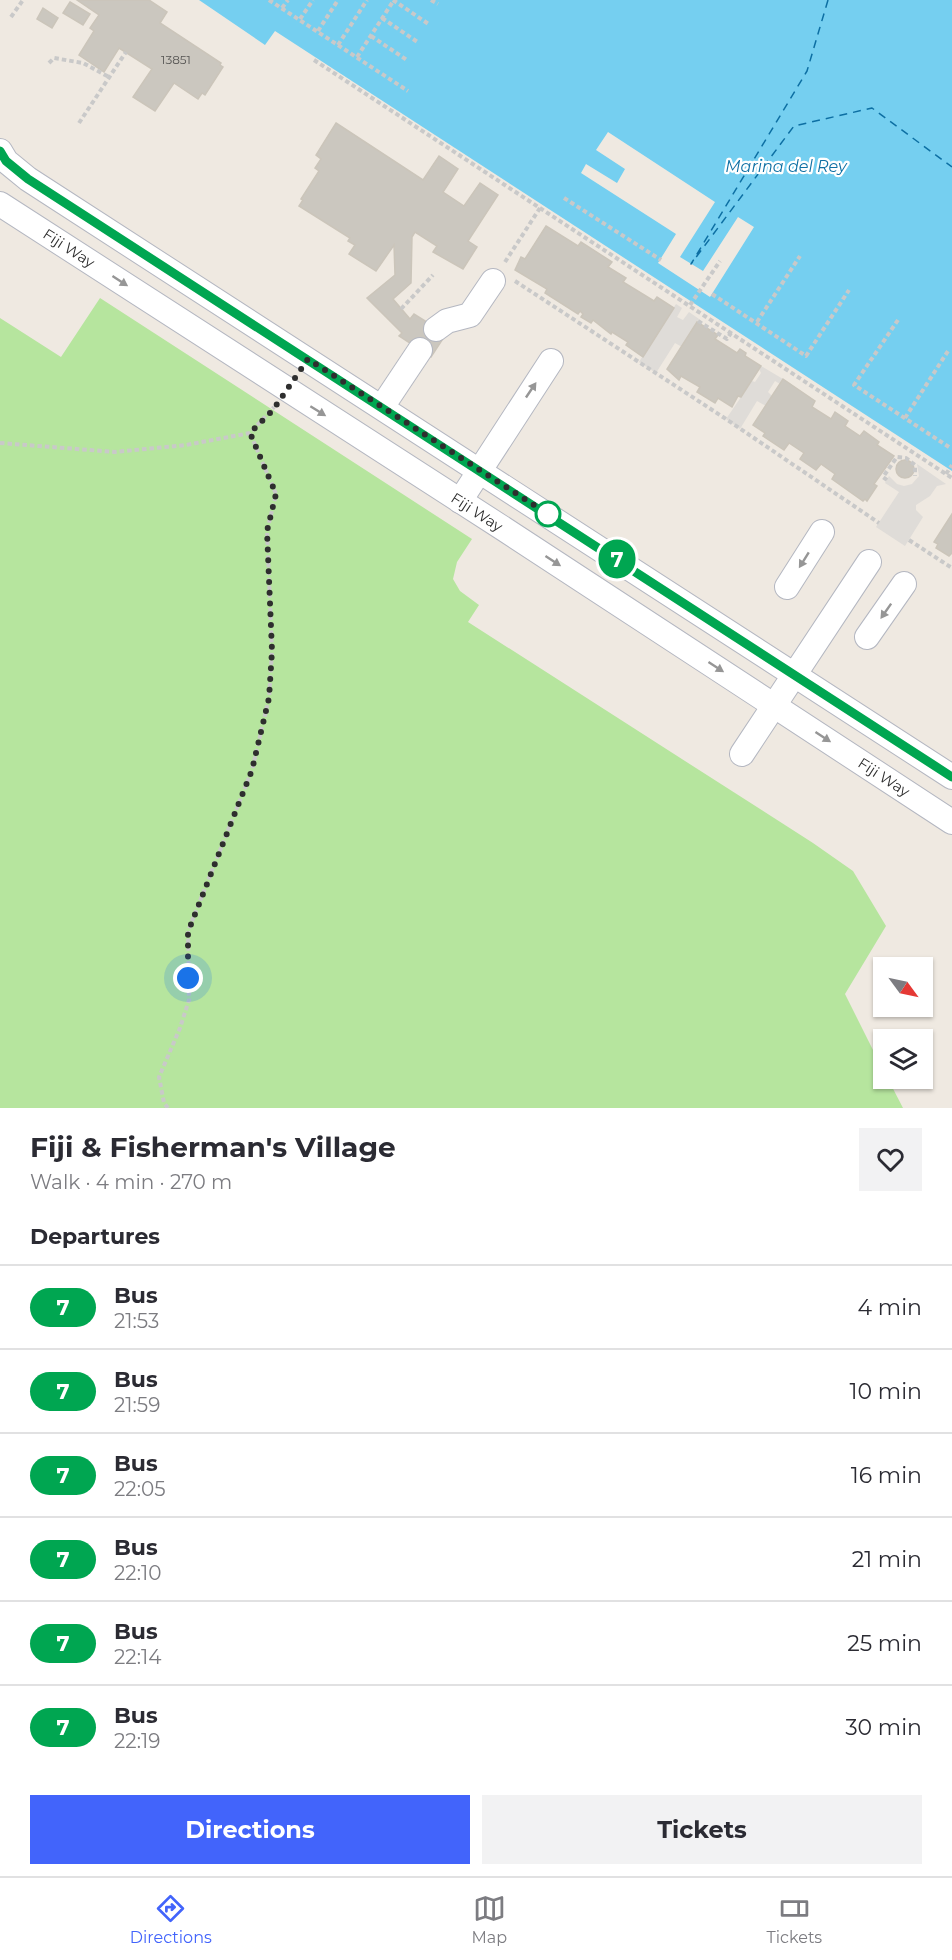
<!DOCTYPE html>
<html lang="en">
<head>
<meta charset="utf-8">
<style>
  body { margin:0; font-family:Montserrat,sans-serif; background:#f2f2f3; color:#2b2b33; height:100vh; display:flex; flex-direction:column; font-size:22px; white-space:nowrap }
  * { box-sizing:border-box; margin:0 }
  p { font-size:20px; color:#7c7c81 }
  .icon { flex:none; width:33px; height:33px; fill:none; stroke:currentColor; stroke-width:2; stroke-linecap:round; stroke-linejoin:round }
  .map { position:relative; height:1108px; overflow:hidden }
  .sheet { display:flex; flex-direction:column; background:#fff; flex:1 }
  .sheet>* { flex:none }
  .badge { padding:0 12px; border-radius:20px; font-size:21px; line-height:39px }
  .needle { width:39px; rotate:123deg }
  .fabs { position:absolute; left:873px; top:957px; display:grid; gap:12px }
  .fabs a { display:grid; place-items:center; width:60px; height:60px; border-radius:0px; background:#fff; box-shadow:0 2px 4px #0004; font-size:30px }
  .you { position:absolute; width:30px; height:30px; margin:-15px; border:4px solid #fff; border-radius:50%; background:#1a73e8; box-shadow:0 0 0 9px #1a73e833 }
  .map>.badge { position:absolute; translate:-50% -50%; box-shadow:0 0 0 3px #fff }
  h2 { padding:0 30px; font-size:22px; line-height:54px }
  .round { display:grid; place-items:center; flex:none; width:63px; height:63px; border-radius:0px; background:#f2f2f3 }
  .summary { display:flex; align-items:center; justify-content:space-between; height:102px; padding:0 30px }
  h1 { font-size:28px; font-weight:700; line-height:45px }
  .action { display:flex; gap:12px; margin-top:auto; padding:12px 30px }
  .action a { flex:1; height:69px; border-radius:0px; background:#4264fb; color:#fff; font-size:24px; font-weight:700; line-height:69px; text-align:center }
  .action a+a { background:#f2f2f3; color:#2b2b33 }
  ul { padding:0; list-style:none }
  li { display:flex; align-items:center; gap:18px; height:84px; padding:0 30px; border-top:2px solid #e1e1e2 }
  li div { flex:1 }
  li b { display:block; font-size:22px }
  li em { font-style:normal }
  li .badge { min-width:66px; font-weight:700; text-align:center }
  .tabs { display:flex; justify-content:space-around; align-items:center; height:84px; border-top:2px solid #e1e1e2; background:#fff; font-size:16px; color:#7c7c81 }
  .tabs a { display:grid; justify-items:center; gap:3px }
  .tabs .on { color:#4264fb }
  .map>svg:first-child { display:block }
  .green { fill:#b6e59e }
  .plaza { fill:#dfdcd8 }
  .water { fill:#75cff0 }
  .pier { fill:#efe9e1 }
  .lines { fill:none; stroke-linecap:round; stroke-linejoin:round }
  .ferry { stroke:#0d6fa3; stroke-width:1.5; stroke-dasharray:8 6; stroke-linecap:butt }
  .building { fill:#cbc7bf; stroke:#cbc5ba; stroke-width:1.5 }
  .minor-casing { stroke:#b4b7c1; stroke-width:26 }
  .path { stroke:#c9c9c9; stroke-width:4; stroke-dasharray:4.5 3; stroke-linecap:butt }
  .minor { stroke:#fff; stroke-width:24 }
  .oneway { fill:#969696 }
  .line-casing { stroke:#fff; stroke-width:14 }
  .line { stroke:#00a651; stroke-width:9 }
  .walk { stroke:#2e2e2e; stroke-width:6; stroke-dasharray:0 10.8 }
  .stop-dot { fill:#fff; stroke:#00a651; stroke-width:3 }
  .labels { text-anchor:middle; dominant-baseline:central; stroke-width:4.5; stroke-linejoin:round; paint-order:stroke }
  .number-label { font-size:12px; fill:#555452 }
  .street-label { font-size:15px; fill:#2e2e2e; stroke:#fff }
  .water-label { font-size:16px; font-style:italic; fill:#0d6fa3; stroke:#fff }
</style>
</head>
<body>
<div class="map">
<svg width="952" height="1108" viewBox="0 0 952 1108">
  <rect width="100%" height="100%" fill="#efe9e1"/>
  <path class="green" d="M100 298 472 539 457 562 453 579 460 591 479 605 468 622 813 843 853 871 886 926 845 994 883 1070 884 1078 888 1079 903 1108H0V318L61 357Z"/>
  <g class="plaza">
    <path d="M676 304 682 308 677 317 683 320 689 312 699 319 682 347 675 343 656 373 639 362Z"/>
    <path d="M761 366 783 379 780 384 775 381 768 392 772 396 766 406 757 401 740 429 726 419 752 381 755 382 761 373 759 369Z"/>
    <path d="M917 464 946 484 937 486 930 496 916 505V510L923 517 905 546 876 527 899 492 885 483 889 476 897 484 904 486 912 484 919 476Z"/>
  </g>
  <path class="water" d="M199 0H952V471L275 31 265 45Z"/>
  <path class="pier" d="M608 132 715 202 680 257 703 271 738 217 754 227 710 297 658 263 676 234 581 173 586 164 617 183 625 169 596 150Z"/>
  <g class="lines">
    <path class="ferry" d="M828 0 807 71 691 264 794 126 872 108 952 167"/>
  </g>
  <g class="building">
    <path d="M77 0H149L167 12 160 23 221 63 220 65 223 67 205 95 202 93 198 99 174 83 155 111 133 97 152 69 119 48 104 72 79 55 94 31 90 28 99 15Z"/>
    <path d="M70 2 90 14 83 25 63 13Z"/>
    <path d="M43 8 58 18 52 28 37 19Z"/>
    <path d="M336 123 423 180 439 156 458 169 443 192 464 206 480 183 498 195 468 241 477 247 463 269 433 252 437 246 415 232 412 237 411 283 393 299 410 319 414 314 446 334 431 357 399 336 402 333 367 298 395 275 394 245 376 271 349 254 355 245 348 241 350 238 299 206 303 200 301 199 319 171 315 168 321 159 316 155Z"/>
    <path d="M546 226 578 246 581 242 612 262 608 267 626 278 623 282 654 301 657 297 674 308 643 357 626 345 628 342 612 332 611 334 593 320 591 323 581 317 583 314 580 311 578 314 545 293 547 289 515 270 521 257 525 259Z"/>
    <path d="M697 322 718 335 715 339 737 353 740 349 746 353 745 356 761 366 741 397 738 396 732 407 718 398 715 403 697 392 700 387 681 376 679 380 667 369Z"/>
    <path d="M783 379 815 401 812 407 831 419 835 412 848 421 845 426 860 436 864 431 879 442 877 445 894 456 874 484 877 486 867 501 865 499 863 501 832 479 835 474 821 464 816 470 800 459 804 453 789 443 784 450 763 436 765 433 753 425Z"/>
    <circle cx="905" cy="469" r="9"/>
    <path d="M952 514V553L949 556 936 548 938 544 934 542Z"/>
  </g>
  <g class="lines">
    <g class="minor-casing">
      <g id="minor">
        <path d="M0 151 6 161 28 179 952 777"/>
        <path d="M0 204 504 529 952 822"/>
        <path d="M436 329 447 321 470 315 493 281"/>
        <path d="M382 407 420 350"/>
        <path d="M460 501 551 361"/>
        <path d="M787 587 822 532"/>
        <path d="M867 637 904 584"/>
        <path d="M742 754 869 562"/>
      </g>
    </g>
    <g class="path">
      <path d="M269 0 408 91"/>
      <path d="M393 0 430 25"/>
      <path d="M431 0 438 4"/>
      <path d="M282 8 288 0"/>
      <path d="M11 17 23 0"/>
      <path d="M382 18 419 43"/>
      <path d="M300 19 313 0"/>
      <path d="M318 31 338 0"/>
      <path d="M371 36 407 60"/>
      <path d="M338 45 367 0"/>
      <path d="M357 57 394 0"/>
      <path d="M314 60 952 478"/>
      <path d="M49 63 54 58 83 63 109 77"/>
      <path d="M79 123 126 52"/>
      <path d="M564 198 661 260"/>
      <path d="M505 262 540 208"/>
      <path d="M515 281 726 419 879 523"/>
      <path d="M712 294 806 356 849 290"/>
      <path d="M690 305 720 261"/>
      <path d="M401 309 433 275"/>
      <path d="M898 320 854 385 949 447"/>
      <path d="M698 321 727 339 731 333"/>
      <path d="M757 322 800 256"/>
      <path d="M905 418 948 351"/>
      <path d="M0 443 115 452 186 445 250 433 274 407"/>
      <path d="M946 474 952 465"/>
      <path d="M887 480 883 477 897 457 906 458 915 465V476"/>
      <path d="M909 540 952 568"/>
      <path d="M168 1108 164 1103 159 1077 180 1028 189 1000 188 931 252 770 269 698 272 651 267 531 276 494 250 433"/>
    </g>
    <use href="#minor" class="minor"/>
  </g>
  <defs><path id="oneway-solid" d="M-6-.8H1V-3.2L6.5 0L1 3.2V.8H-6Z" transform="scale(1.5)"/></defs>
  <g class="oneway">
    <use href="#oneway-solid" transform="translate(120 281) rotate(33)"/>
    <use href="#oneway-solid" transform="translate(531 390) rotate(-56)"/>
    <use href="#oneway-solid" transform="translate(318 411) rotate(32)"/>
    <use href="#oneway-solid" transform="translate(804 560) rotate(122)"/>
    <use href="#oneway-solid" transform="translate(553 561) rotate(33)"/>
    <use href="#oneway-solid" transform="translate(886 611) rotate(125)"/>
    <use href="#oneway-solid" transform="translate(716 667) rotate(33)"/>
    <use href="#oneway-solid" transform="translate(823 737) rotate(33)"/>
  </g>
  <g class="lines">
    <g class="line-casing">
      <path id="line" d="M0 151 6 161 28 179 952 777"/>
    </g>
    <use href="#line" class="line"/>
    <path class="walk" d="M188 978V932L252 770 269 698 272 651 267 531 276 494 250 433 273 410 308 359 554 518 548 514"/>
  </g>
  <circle class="stop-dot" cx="548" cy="514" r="12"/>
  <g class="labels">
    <g class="number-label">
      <text x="176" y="59">13851</text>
    </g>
    <g class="street-label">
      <text transform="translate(69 248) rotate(33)">Fiji Way</text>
      <text transform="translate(477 512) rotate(33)">Fiji Way</text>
      <text transform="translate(884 777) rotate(33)">Fiji Way</text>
    </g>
    <g class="water-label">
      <text x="786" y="166">Marina del Rey</text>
    </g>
  </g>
</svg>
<div class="fabs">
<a><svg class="needle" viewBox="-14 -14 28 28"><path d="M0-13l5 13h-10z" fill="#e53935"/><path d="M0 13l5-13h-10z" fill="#7c7c81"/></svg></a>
<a><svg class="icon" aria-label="layers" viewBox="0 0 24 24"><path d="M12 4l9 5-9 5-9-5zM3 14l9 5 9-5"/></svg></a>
</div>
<div class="you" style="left:188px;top:978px"></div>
<b class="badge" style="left:617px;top:559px;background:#00a651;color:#fff">7</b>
</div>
<section class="sheet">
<div class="summary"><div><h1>Fiji &amp; Fisherman's Village</h1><p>Walk · 4 min · 270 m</p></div><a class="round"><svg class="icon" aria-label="heart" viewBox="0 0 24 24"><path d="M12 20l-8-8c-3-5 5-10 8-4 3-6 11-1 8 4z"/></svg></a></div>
<h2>Departures</h2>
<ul>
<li><span class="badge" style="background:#00a651;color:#fff">7</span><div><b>Bus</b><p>21:53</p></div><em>4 min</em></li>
<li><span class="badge" style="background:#00a651;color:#fff">7</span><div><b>Bus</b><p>21:59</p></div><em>10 min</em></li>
<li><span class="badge" style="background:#00a651;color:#fff">7</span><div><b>Bus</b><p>22:05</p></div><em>16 min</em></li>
<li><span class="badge" style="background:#00a651;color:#fff">7</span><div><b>Bus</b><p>22:10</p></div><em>21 min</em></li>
<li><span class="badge" style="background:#00a651;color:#fff">7</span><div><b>Bus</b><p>22:14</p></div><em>25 min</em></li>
<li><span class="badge" style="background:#00a651;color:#fff">7</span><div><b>Bus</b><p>22:19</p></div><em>30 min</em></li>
</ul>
<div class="action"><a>Directions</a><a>Tickets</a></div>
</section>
<nav class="tabs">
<a class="on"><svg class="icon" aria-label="directions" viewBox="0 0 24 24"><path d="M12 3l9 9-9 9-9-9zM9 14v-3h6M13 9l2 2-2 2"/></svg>Directions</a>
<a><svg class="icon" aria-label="map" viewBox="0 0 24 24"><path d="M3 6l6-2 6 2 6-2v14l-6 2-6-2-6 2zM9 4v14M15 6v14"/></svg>Map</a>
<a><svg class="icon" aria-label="tickets" viewBox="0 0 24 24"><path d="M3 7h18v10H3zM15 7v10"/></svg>Tickets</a>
</nav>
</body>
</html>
